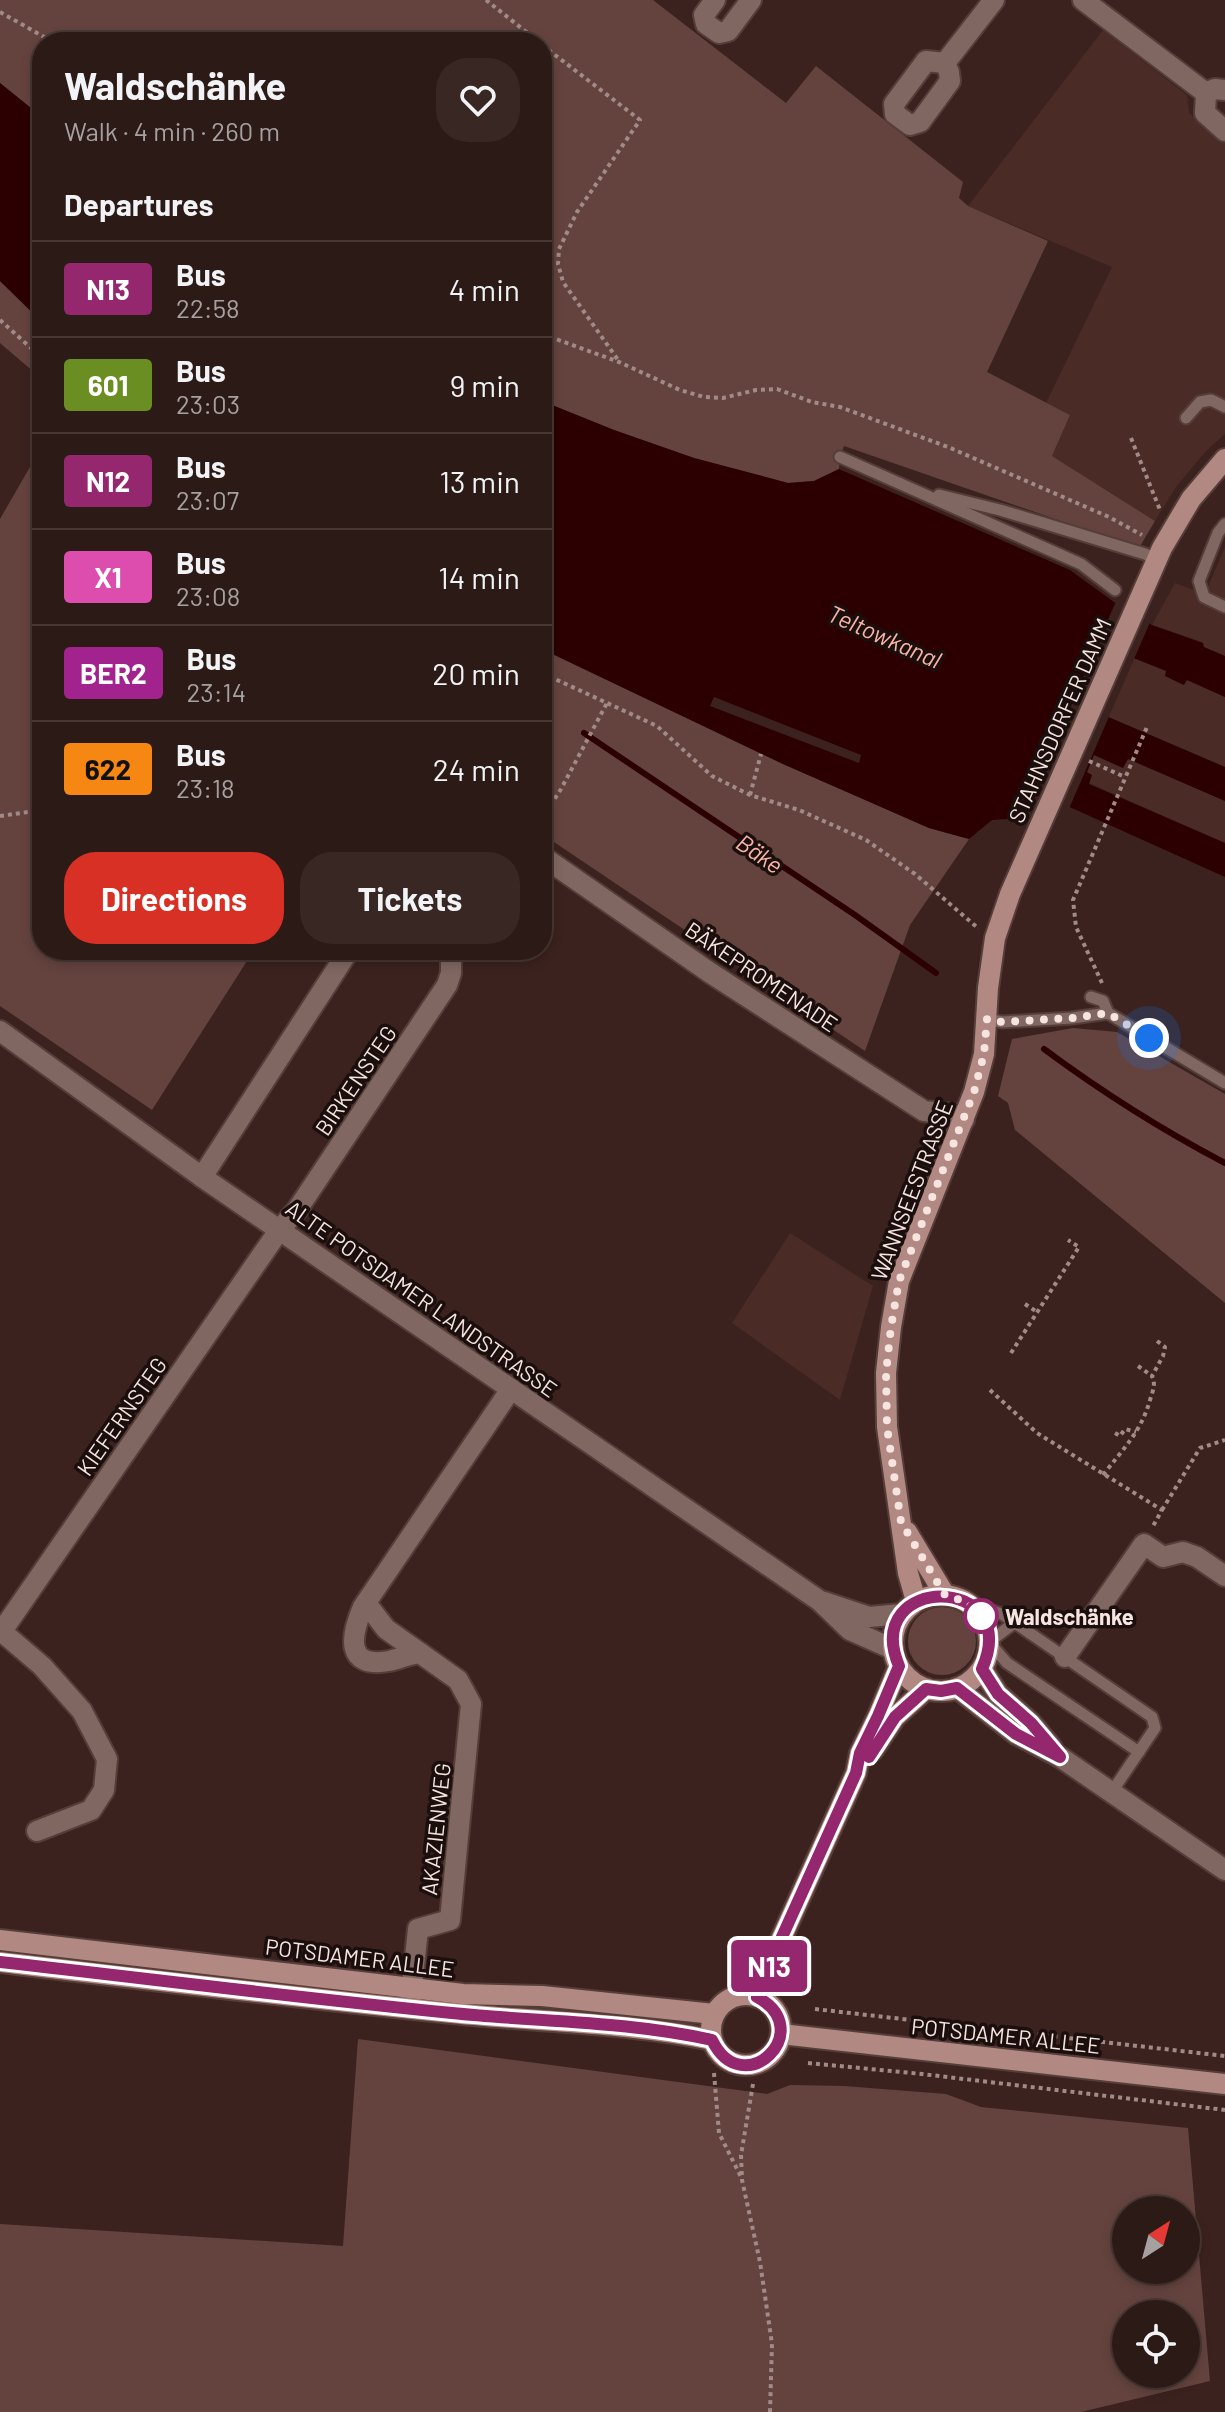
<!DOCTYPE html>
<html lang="en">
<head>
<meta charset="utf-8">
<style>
  body { margin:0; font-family:Barlow,sans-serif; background:#382723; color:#f1f3f6; height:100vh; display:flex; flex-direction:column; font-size:30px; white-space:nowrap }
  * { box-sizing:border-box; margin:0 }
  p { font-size:26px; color:#a6a1a1 }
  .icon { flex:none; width:44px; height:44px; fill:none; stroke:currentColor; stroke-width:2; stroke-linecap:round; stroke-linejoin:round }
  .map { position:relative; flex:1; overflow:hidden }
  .sheet { position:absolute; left:32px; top:32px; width:520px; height:928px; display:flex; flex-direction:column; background:#2c1a16; border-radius:32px; box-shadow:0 4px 12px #0003,0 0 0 2px #483835 }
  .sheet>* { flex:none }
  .badge { padding:0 16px; border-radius:6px; font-size:28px; line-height:52px }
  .needle { width:52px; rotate:36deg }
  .controls { position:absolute; left:1112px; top:2196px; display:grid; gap:16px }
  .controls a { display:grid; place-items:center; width:88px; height:88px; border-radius:50%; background:#2c1a16; box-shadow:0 4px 12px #0003,0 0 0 2px #483835; font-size:40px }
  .you { position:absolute; width:40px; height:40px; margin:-20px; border:6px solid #fff; border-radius:50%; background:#1a73e8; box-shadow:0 0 0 12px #1a73e833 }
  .map>.badge { position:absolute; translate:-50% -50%; box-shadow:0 0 0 4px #fff }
  h2 { padding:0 32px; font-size:30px; line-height:72px }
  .round { display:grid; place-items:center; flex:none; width:84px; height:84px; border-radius:32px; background:#382723 }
  .summary { display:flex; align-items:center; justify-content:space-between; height:136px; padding:0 32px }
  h1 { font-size:38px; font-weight:700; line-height:60px }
  .cta { display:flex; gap:16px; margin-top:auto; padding:16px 32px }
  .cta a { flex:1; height:92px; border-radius:32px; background:#d93025; color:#fff; font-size:32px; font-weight:700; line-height:92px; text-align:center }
  .cta a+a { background:#382723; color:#f1f3f6 }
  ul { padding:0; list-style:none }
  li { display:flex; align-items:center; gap:24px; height:96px; padding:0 32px; border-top:2px solid #483835 }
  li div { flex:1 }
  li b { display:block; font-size:30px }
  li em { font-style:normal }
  li .badge { min-width:88px; font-weight:700; text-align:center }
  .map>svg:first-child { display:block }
  .built { fill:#4a2b26 }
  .green { fill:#64433e; fill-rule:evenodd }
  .water { fill:#2c0000 }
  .pier { fill:#3b221e }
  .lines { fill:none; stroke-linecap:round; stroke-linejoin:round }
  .stream { stroke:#2c0000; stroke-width:6 }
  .lane-casing { stroke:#553d39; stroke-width:15 }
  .street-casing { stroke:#553d39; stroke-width:24 }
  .secondary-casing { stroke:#553d39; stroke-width:24 }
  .path { stroke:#a08b88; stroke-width:4; stroke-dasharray:4 4; stroke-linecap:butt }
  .lane { stroke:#816762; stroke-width:11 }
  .street { stroke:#816762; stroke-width:20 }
  .secondary { stroke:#b28982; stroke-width:20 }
  .line-casing { stroke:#fff; stroke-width:18 }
  .line { stroke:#95276e; stroke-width:12 }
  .walk { stroke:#f6e4e1; stroke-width:8; stroke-dasharray:0 14.4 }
  .stop-dot { fill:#fff; stroke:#95276e; stroke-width:4 }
  .labels { text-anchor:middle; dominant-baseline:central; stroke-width:7; stroke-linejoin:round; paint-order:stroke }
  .street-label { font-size:22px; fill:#f6e4e1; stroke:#1a0f0d }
  .stop-label { font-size:22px; font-weight:bold; fill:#f6e4e1; stroke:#1a0f0d; text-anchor:start }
  .water-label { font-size:24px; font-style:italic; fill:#fab3a8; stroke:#1a0f0d }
</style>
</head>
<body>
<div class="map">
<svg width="1225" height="2412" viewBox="0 0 1225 2412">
  <rect width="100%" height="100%" fill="#3b221e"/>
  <g class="built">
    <path d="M1103 30 1187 95 1189 113 1225 141V434L1206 451 1176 487 1155 521 1052 456 1070 415 1046 403 1112 267 968 206Z"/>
    <path d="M1225 547V656L1203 647 1202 642 1152 625 1175 583 1205 594Z"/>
    <path d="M1131 656 1167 671 1165 676 1183 685 1187 680 1225 697V767L1106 716Z"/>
    <path d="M1094 755 1123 768 1128 758 1225 801V843L1089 783 1087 772Z"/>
    <path d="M790 1233 873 1286 840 1400 732 1323Z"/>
  </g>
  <g class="green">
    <path d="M0 0H653L786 103 816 66 963 182 959 198 968 206 1048 241 987 372 1070 415 1052 456 1155 521 1139 548 844 446 840 457 839 469 814 481 788 483 694 458 614 430 542 401V42H42V117L0 83Z"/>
    <path d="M0 281 42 322V379L0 343Z"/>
    <path d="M42 446V950H254L152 1110 0 1006V519Z"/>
    <path d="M542 649 783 764 929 828 969 839 910 925 865 1051 542 834Z"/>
    <path d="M1073 1028 1117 1032 1225 1094V1303L1015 1130 1008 1103 998 1096 1012 1039Z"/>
    <circle cx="942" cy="1641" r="34"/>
    <path d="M358 2039 767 2094 790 2085 844 2086 946 2094 981 2107 1188 2128 1210 2381 1081 2412H0V2224L343 2246ZM1126 2210H1186V2270H1126ZM1126 2314H1186V2374H1126Z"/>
  </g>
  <g class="water">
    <path d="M0 83 42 117V322L0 281Z"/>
    <path d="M542 401 614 430 694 458 788 483 814 481 839 469 1070 570 1114 602 1152 625 1203 643 1204 647 1225 656V697L1187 680 1184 685 1165 676 1166 671 1131 657 1106 716 1225 767V801L1128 759 1123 768 1094 755 1087 772 1092 775 1089 784 1225 843V877L1023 786 1007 819 992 820 969 839 929 828 783 764 542 649Z"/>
  </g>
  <g class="pier">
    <path d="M1117 599 1151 620 1068 811 1032 795 1048 759 1045 750 1049 739 1059 733Z"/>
    <path d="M714 697 861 755 859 763 710 706Z"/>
  </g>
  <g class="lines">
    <g class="stream">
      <path d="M584 733 855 915 936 973"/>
      <path d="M1044 1049C1102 1092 1162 1130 1225 1163"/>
    </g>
    <g class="lane-casing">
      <g id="lane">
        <path d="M1186 418 1200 402 1211 400 1225 407"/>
        <path d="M840 457 1081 564 1115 590"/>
        <path d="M939 495 1000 510 1145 554 1157 560"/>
        <path d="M1225 524 1218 533 1199 581 1204 597 1225 607"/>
        <path d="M1091 997 1103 1001 1108 1013"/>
        <path d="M987 1019 1002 1022 1072 1018 1108 1013 1225 1083"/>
        <path d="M971 1605 1002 1614 1152 1717 1155 1728 1111 1793"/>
        <path d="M1014 1623 989 1642 1007 1663 1139 1752"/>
      </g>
    </g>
    <g class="street-casing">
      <g id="street">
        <path d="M715 0 704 15 706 24 719 33 728 31 751 0"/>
        <path d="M1083 0 1206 93"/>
        <path d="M945 63 949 72 950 81 920 122 910 125 895 114 894 104 926 61 945 63 994 0"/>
        <path d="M1206 93 1205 113 1225 131"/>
        <path d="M1206 93 1215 89 1225 90"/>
        <path d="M542 856 709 972 924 1111 952 1114 964 1120"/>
        <path d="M0 1031 202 1177 820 1601 850 1630 893 1649"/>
        <path d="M202 1177 349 950"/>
        <path d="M824 1602 869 1617 902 1614"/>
        <path d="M366 1603 386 1629 420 1653"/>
        <path d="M0 1630 42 1666 82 1711 107 1759 104 1790 91 1810 37 1831"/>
        <path d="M2 1631 280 1229 297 1210 447 985 451 973V950"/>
        <path d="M1065 1657 1144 1544 1163 1557 1183 1552 1197 1557 1225 1576"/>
        <path d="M982 1669 998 1694 1031 1723 1052 1748"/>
        <path d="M957 1688 1016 1734 1060 1757 1225 1870"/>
        <path d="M410 2006 418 1929 450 1920 471 1704 458 1680 420 1653C408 1654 400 1659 389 1661 344 1669 351 1635 363 1607L511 1389"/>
      </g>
    </g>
    <g class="secondary-casing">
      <g id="secondary">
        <path d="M907 1532 945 1595"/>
        <circle cx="941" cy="1643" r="48"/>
        <path d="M916 1601 908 1573 887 1427 886 1373 891 1327 899 1281 974 1092 984 1054 988 988 995 938 1010 894 1162 548 1191 499 1225 459"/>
        <path d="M873 1750 895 1717 926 1689"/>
        <path d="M0 1940 463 1994 542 1996 714 2014"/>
        <path d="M0 1962C151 1980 301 1998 452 2013 539 2022 626 2022 712 2040"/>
        <circle cx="746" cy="2030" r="35"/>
        <path d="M757 1997 768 1968 856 1773 860 1753 878 1716 899 1666"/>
        <path d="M781 2034 1225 2084"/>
      </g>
    </g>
    <g class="path">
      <path d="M486 0 539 42"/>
      <path d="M0 12 53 42"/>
      <path d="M542 45 640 120 577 212 559 249 558 264 563 282 618 360"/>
      <path d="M0 320 42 358"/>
      <path d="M542 334 619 362 680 390 704 397 723 398 756 390 777 389 812 402 840 407 948 447 1109 517 1142 535"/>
      <path d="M1131 438 1160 510"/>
      <path d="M542 633 545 635 542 641"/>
      <path d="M542 673 657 726 712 776 750 795 799 810 866 840 915 874 979 929"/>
      <path d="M1089 761 1125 777"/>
      <path d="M750 795 761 754"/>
      <path d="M0 816 42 810"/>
      <path d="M542 819 561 789 607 703"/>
      <path d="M1102 983 1076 927 1073 900 1147 727"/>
      <path d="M1025 1304 1037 1312"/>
      <path d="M1011 1353 1079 1247 1068 1240"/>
      <path d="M1138 1366 1152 1376"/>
      <path d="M990 1390 1037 1433 1162 1510 1152 1528"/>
      <path d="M1115 1433 1120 1436 1125 1429 1136 1432"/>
      <path d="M1103 1475C1123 1449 1141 1432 1150 1400 1153 1390 1156 1385 1152 1376L1163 1356 1165 1347 1157 1341"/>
      <path d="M1162 1510 1200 1448 1225 1440"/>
      <path d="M815 2009 1225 2056"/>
      <path d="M808 2063 922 2074 1225 2110"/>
      <path d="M714 2073 719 2133 741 2177"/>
      <path d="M753 2084 741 2155 742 2180 760 2262 772 2344 770 2412"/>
    </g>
    <use href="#lane" class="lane"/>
    <use href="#street" class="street"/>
    <use href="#secondary" class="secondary"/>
  </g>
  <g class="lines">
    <g class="line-casing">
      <path id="line" d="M0 1962C151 1979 301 1998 452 2013 539 2022 627 2021 712 2040 743 2104 819 2030 757 1997L768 1968 856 1773 860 1753 878 1716 899 1666C860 1573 1024 1573 982 1669L998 1694 1031 1723 1060 1757 1016 1734 957 1688 941 1691 926 1689 895 1717 869 1757"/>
    </g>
    <use href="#line" class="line"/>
    <path class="walk" d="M981 1616C970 1604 960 1599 945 1595L901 1522 887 1427 886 1373 891 1327 899 1281 974 1092 984 1054 987 1019 1002 1022 1072 1018 1108 1013 1149 1038"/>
  </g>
  <circle class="stop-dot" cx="981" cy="1616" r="16"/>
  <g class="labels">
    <g class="street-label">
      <text transform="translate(1059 720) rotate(-66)">STAHNSDORFER DAMM</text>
      <text transform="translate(762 976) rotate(34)">BÄKEPROMENADE</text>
      <text transform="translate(355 1080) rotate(-56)">BIRKENSTEG</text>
      <text transform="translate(911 1190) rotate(-69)">WANNSEESTRASSE</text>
      <text transform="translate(422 1298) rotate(35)">ALTE POTSDAMER LANDSTRASSE</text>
      <text transform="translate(121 1416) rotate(-55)">KIEFERNSTEG</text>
      <text transform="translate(435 1829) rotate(-84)">AKAZIENWEG</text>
      <text transform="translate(360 1957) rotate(7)">POTSDAMER ALLEE</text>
      <text transform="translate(1006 2035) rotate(6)">POTSDAMER ALLEE</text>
    </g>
    <g class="stop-label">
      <text x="1005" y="1616">Waldschänke</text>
    </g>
    <g class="water-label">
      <text transform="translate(885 636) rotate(24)">Teltowkanal</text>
      <text transform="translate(760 853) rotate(34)">Bäke</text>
    </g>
  </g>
</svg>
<div class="controls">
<a><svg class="needle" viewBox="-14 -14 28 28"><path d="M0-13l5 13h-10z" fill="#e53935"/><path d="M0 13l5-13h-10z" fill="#a6a1a1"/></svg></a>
<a><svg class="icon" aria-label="locate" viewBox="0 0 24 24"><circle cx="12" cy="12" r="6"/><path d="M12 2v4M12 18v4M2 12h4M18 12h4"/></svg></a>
</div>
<div class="you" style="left:1149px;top:1038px"></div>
<b class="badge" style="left:769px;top:1966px;background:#95276e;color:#fff">N13</b>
<section class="sheet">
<div class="summary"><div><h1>Waldschänke</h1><p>Walk · 4 min · 260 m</p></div><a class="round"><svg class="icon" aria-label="heart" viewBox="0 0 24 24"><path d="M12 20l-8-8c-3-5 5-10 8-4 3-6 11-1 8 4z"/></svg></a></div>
<h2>Departures</h2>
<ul>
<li><span class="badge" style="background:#95276e;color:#fff">N13</span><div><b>Bus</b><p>22:58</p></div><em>4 min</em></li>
<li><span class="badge" style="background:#6b8e23;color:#fff">601</span><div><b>Bus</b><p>23:03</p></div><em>9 min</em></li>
<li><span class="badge" style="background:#95276e;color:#fff">N12</span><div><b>Bus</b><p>23:07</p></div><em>13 min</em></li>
<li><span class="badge" style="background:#dd4dae;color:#fff">X1</span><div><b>Bus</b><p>23:08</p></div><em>14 min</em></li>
<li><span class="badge" style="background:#a3238e;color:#fff">BER2</span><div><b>Bus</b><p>23:14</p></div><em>20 min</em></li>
<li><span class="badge" style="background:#f68712;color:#111">622</span><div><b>Bus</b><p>23:18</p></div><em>24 min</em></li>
</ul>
<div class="cta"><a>Directions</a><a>Tickets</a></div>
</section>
</div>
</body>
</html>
